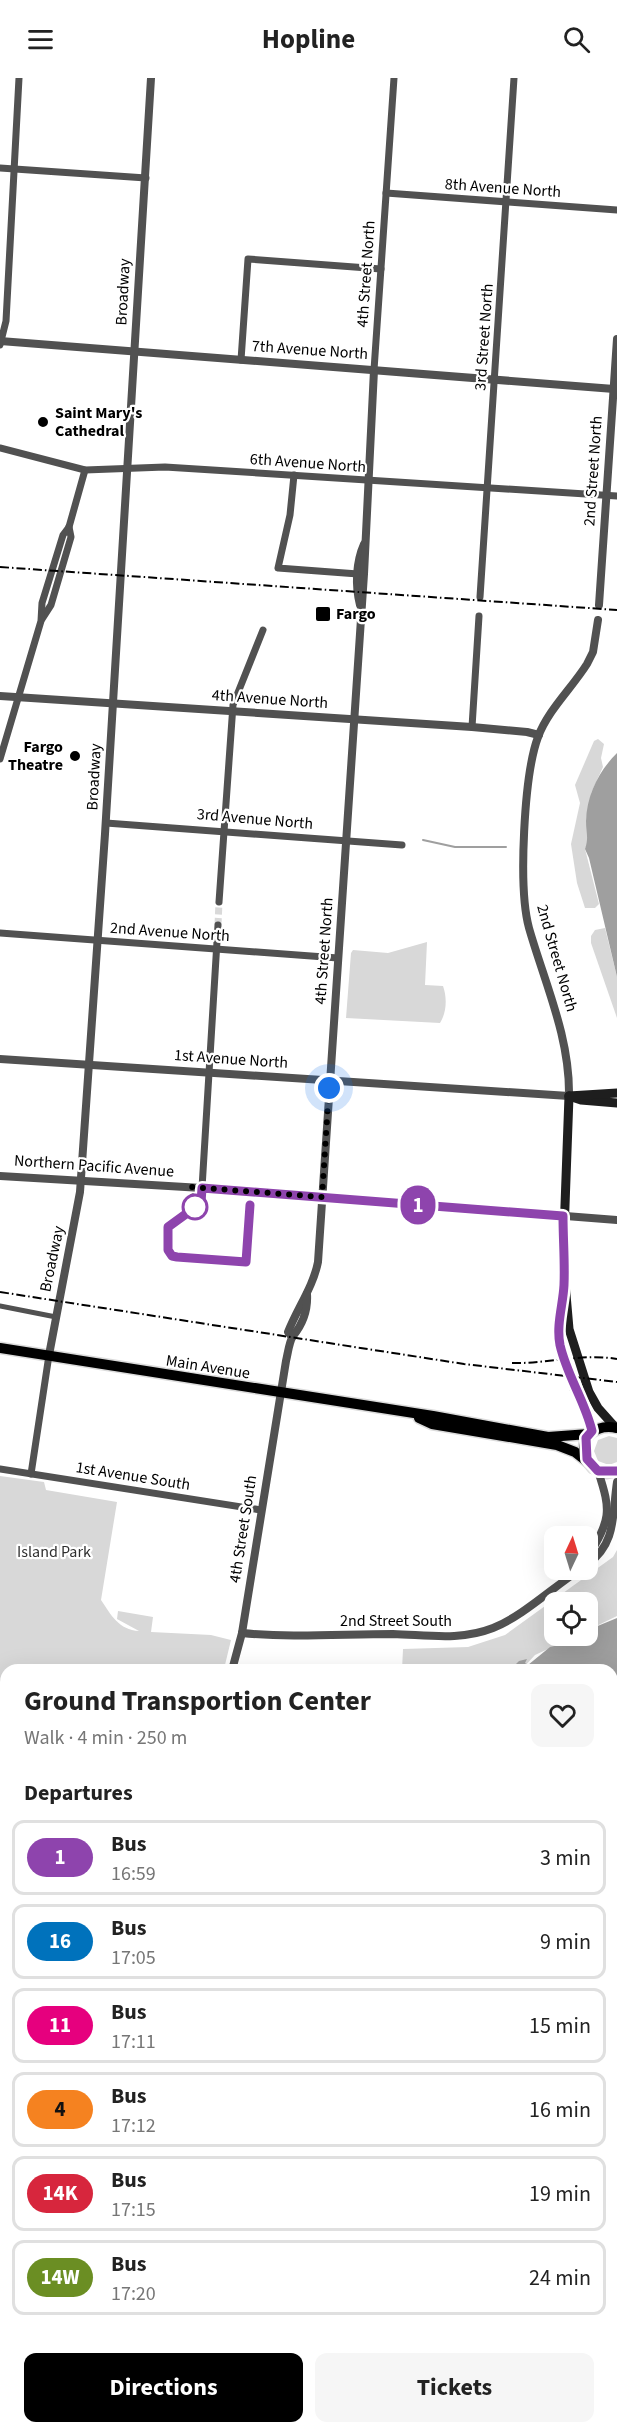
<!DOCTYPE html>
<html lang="en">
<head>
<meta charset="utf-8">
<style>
  body { margin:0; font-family:"Source Sans 3",sans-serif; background:#f6f6f6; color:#222; height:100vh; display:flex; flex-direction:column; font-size:22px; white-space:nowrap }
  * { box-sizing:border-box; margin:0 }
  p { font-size:20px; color:#767676 }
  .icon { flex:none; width:33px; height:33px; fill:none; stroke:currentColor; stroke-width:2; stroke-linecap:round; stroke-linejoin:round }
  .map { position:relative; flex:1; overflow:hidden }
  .panel { position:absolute; left:0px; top:1586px; width:618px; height:770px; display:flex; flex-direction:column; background:#fff; border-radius:18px 18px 0 0; box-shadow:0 6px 24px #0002 }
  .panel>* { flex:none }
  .badge { padding:0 12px; border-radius:20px; font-size:21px; line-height:39px }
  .needle { width:39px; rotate:4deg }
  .buttons { position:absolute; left:544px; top:1448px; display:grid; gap:12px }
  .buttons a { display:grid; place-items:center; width:54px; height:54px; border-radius:12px; background:#fff; box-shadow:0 6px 24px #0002; font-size:30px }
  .you { position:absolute; width:30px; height:30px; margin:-15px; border:4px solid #fff; border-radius:50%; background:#1a73e8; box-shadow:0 0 0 9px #1a73e833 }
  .map>.badge { position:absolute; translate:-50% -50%; box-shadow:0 0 0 3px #fff }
  h2 { padding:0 24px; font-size:22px; line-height:54px }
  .round { display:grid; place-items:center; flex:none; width:63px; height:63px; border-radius:12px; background:#f6f6f6 }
  .headline { display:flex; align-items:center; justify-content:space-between; height:102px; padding:0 24px }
  h1 { font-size:28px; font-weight:700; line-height:45px }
  .cta { display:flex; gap:12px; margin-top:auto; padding:12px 24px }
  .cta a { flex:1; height:69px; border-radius:12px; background:#000; color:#fff; font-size:24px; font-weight:700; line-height:69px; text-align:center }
  .cta a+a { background:#f6f6f6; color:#222 }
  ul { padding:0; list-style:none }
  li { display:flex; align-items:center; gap:18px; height:75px; margin:0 12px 9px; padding:0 12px; border:3px solid #e0e0e0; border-radius:12px }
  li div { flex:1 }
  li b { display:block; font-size:22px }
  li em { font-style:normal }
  li .badge { min-width:66px; font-weight:700; text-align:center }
  header { display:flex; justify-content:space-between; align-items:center; height:78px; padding:0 24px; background:#fff; font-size:27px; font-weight:700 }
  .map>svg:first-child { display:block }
  .green { fill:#d8d8d8 }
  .water { fill:#9f9f9f }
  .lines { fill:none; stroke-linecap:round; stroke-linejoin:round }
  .stream { stroke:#9f9f9f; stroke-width:2 }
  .minor-tunnel { stroke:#d9d9d9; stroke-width:7; stroke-dasharray:7 3.5; stroke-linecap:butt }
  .primary-casing { stroke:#dbdbdb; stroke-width:13 }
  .pedestrian { stroke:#515151; stroke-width:5 }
  .minor { stroke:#515151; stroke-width:7 }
  .tertiary { stroke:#515151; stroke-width:8 }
  .secondary { stroke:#1e1e1e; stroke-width:9 }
  .primary { stroke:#000; stroke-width:10 }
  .rail { stroke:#000; stroke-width:2; stroke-dasharray:9 3 1.5 3; stroke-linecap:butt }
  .line-casing { stroke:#fff; stroke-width:14 }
  .line { stroke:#8e44ad; stroke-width:9 }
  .walk { stroke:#000; stroke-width:6; stroke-dasharray:0 10.8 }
  .poi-dot { fill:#000; stroke:#fff; stroke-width:2 }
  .stop-dot { fill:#fff; stroke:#8e44ad; stroke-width:3 }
  .labels { text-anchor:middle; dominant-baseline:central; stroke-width:4.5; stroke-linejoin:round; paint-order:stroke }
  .street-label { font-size:16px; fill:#000; stroke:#fff }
  .poi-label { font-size:16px; font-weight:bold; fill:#000; stroke:#fff; text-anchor:start }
  .park-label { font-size:16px; fill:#2f2f2f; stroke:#fff }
</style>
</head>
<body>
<header><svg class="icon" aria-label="menu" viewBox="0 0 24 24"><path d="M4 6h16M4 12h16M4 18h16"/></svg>Hopline<svg class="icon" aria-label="search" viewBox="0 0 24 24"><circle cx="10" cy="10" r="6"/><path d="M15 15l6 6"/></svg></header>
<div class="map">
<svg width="617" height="2354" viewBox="0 0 617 2354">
  <rect width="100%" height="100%" fill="#fff"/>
  <g class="green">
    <path d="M598 661 604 666 601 680 603 689 592 713 586 742 589 762 585 771 599 826 595 830H585L577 805 571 766 580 725 575 707 594 663Z"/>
    <path d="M605 850 617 899V940L591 865V858L595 852Z"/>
    <path d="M427 864 425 907 443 908C447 919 447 934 440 945L346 940 351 875 353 872 388 875Z"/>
    <path d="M609 1358 617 1360V1384L609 1387 598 1383 594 1373 598 1362Z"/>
    <path d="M0 1398 44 1404 46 1412 117 1424 101 1522C111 1537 119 1552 139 1553L117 1541 118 1533 153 1539 151 1554 211 1557 231 1562 224 1591 6 1592V1932H0Z"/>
    <path d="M617 1472V1538L588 1552V1524H555V1557H578L535 1577 522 1591 402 1592 403 1571 468 1569 505 1557 613 1479Z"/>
    <path d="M0 1951H6L3 2043H0Z"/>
    <path d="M617 2030V2354H455L458 2349H612V2033Z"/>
  </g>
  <g class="water">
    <path d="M617 675V899L589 780 585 771C589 760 586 754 586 743 587 716 599 693 617 675Z"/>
    <path d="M617 1540V1598L612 1600V1592L511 1591 519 1583 527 1581 525 1585 528 1587 550 1569 566 1565 577 1557H588V1552Z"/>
  </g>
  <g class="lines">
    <path class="stream" d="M423 762 455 769H506"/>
    <path class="minor-tunnel" d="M218 847 219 824"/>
    <g class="primary-casing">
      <g id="primary">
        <path d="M0 1270 433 1338 548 1359 589 1356"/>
        <path d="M419 1340 432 1346 557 1367 575 1374 589 1385"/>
        <path d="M617 1350C589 1344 573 1369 593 1390L606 1395 617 1393"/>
      </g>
    </g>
    <path class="pedestrian" d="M0 1228 56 1239"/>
    <g class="minor">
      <path d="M0 90 146 100"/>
      <path d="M386 115 617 132"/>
      <path d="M0 267 6 243 19 0"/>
      <path d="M241 282 248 181 381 191"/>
      <path d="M374 292 394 0"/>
      <path d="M0 370 85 392 165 389 617 418"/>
      <path d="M294 397 290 437 278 490 358 496"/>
      <path d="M480 519 514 0"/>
      <path d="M42 541 51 527 71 459 69 449"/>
      <path d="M472 649 479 538"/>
      <path d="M0 681 41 543 42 525 63 457 69 449 85 392"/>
      <path d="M106 745 402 767"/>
      <path d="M219 824 233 627 263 552"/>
      <path d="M0 855 338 880"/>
      <path d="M202 1110 218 847"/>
      <path d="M0 1391 261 1432"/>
      <path d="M31 1396 49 1277"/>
      <path d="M612 1740 617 1741"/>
      <path d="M0 1939H6"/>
      <path d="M0 2133 6 2060"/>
      <path d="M0 2178H6"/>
      <path d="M0 2301H6"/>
    </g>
    <g class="tertiary">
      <path d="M0 263 614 311"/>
      <path d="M360 527C355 507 356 484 364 466"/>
      <path d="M599 527 617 261"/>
      <path d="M0 618 472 649 527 654 539 657"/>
      <path d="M0 981 569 1018C570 959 545 906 529 850 518 810 524 697 538 659 548 632 572 610 587 586L593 574 598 542"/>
      <path d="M0 1098 202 1110 617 1142"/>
      <path d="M292 1259 288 1254C298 1229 313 1209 318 1184L364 496 374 292"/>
      <path d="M49 1277 80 1114 105 756 151 0"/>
      <path d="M588 1479C610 1441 612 1435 598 1393"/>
      <path d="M588 1486C617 1465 612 1436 617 1404"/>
      <path d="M242 1555C292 1560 342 1556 393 1556 428 1557 460 1563 493 1550 523 1538 553 1509 581 1491"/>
      <path d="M232 1592 242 1555 286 1283C288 1275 289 1264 293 1258 302 1247 308 1232 307 1216"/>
      <path d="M146 2354V2349"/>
    </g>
    <g class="secondary">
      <path d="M569 1018 563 1182 569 1251 589 1314 598 1330 616 1350"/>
      <path d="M569 1018 581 1022 617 1025"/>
      <path d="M569 1018 617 1015"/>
      <path d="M562 1221 558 1253 561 1269 574 1311 588 1334 592 1353"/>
    </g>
    <use href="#primary" class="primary"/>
    <g class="rail">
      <path d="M0 489 617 532"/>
      <path d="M0 1214 464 1286 617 1304"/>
      <path d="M512 1285C547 1286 582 1275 617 1281"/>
    </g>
  </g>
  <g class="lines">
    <g class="line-casing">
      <path id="line" d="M250 1127 246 1184 177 1179 172 1178 168 1172V1149L201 1125 202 1110 563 1138C563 1161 565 1184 564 1207 563 1227 556 1247 560 1267 567 1298 585 1323 592 1353L586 1360 587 1381 598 1393H617"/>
    </g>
    <use href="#line" class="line"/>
    <path class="walk" d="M195 1129 191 1109 322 1119 329 1010"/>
  </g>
  <g class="poi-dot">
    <circle cx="43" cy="344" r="6"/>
    <rect x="315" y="528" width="16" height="16" rx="3"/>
    <circle cx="75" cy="678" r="6"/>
  </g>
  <circle class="stop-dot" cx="195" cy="1129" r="12"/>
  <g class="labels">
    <g class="street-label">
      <text transform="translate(503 110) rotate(4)">8th Avenue North</text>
      <text transform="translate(366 196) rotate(-86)">4th Street North</text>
      <text transform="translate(123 214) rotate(-87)">Broadway</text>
      <text transform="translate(484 259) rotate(-86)">3rd Street North</text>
      <text transform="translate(310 272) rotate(4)">7th Avenue North</text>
      <text transform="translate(308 385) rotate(4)">6th Avenue North</text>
      <text transform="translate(593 393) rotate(-86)">2nd Street North</text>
      <text transform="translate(270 621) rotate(4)">4th Avenue North</text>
      <text transform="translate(94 699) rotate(-87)">Broadway</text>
      <text transform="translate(255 741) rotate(5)">3rd Avenue North</text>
      <text transform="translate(170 854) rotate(4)">2nd Avenue North</text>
      <text transform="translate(324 873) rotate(-86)">4th Street North</text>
      <text transform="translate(557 880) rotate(74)">2nd Street North</text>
      <text transform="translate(231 981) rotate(4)">1st Avenue North</text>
      <text transform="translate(94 1088) rotate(4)">Northern Pacific Avenue</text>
      <text transform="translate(52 1181) rotate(-78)">Broadway</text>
      <text transform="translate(208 1289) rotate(9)">Main Avenue</text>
      <text transform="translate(133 1398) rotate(9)">1st Avenue South</text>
      <text transform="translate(243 1451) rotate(-81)">4th Street South</text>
      <text x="396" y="1543">2nd Street South</text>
    </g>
    <g class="poi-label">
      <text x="55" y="335">Saint Mary's<tspan x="55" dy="18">Cathedral</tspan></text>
      <text x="336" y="536">Fargo</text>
      <text x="63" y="669" text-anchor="end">Fargo<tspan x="63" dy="18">Theatre</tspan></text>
    </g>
    <g class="park-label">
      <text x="54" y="1474">Island Park</text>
    </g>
  </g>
</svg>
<div class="buttons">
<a><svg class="needle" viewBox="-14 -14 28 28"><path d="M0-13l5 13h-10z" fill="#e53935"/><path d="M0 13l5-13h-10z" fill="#767676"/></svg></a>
<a><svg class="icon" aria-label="locate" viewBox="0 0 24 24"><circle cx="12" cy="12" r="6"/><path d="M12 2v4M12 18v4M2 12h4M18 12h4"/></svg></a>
</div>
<div class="you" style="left:329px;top:1010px"></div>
<b class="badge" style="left:418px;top:1127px;background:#8e44ad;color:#fff">1</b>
<section class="panel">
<div class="headline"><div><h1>Ground Transportion Center</h1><p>Walk · 4 min · 250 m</p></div><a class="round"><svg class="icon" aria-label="heart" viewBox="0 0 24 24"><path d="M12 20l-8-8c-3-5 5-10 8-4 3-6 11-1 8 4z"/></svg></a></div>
<h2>Departures</h2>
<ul>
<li><span class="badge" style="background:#8e44ad;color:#fff">1</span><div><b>Bus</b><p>16:59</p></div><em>3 min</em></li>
<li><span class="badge" style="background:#0072bc;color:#fff">16</span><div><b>Bus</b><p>17:05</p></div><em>9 min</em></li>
<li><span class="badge" style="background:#e6007e;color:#fff">11</span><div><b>Bus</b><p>17:11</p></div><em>15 min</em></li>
<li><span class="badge" style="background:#f58220;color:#111">4</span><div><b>Bus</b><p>17:12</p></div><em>16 min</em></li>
<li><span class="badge" style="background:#d7263d;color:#fff">14K</span><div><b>Bus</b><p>17:15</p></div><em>19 min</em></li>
<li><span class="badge" style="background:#6b8e23;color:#fff">14W</span><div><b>Bus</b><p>17:20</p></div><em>24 min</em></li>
</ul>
<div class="cta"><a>Directions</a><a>Tickets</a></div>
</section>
</div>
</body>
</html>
